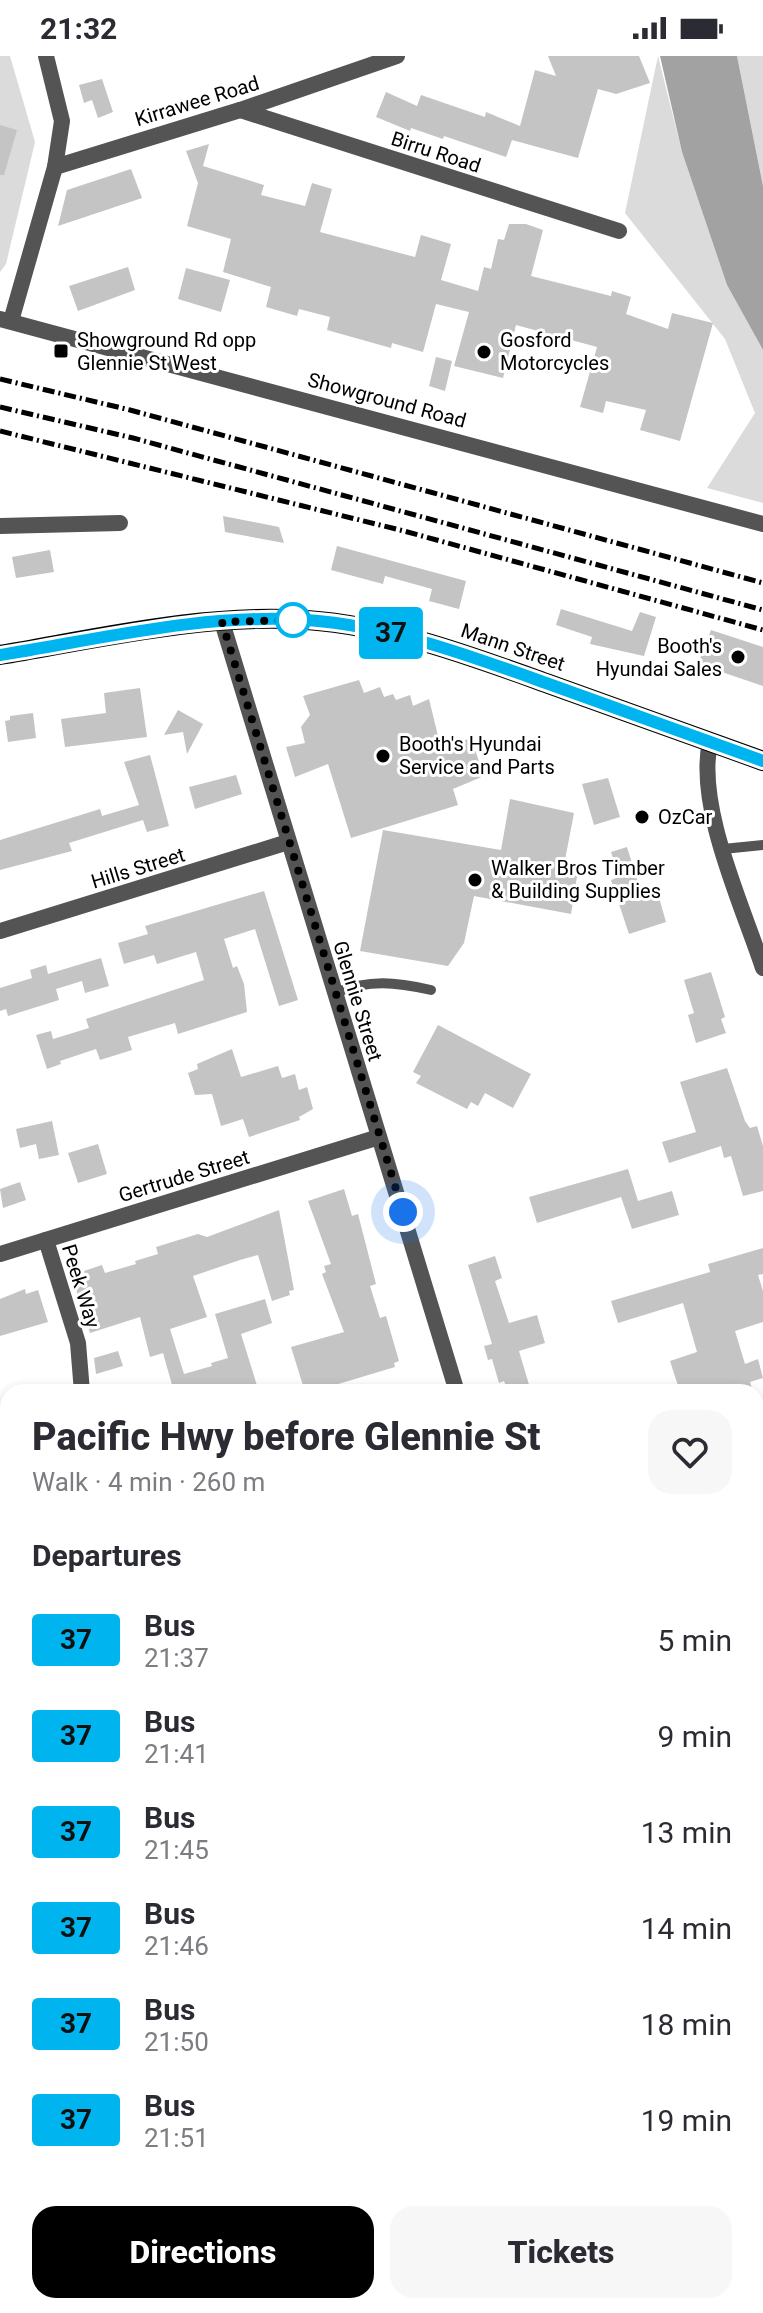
<!DOCTYPE html>
<html lang="en">
<head>
<meta charset="utf-8">
<style>
  body { margin:0; font-family:Roboto,sans-serif; background:#f7f7f7; color:#2b2b33; height:100vh; display:flex; flex-direction:column; font-size:30px; white-space:nowrap }
  * { box-sizing:border-box; margin:0 }
  p { font-size:26px; color:#7c7c81 }
  .icon { flex:none; width:44px; height:44px; fill:none; stroke:currentColor; stroke-width:2; stroke-linecap:round; stroke-linejoin:round }
  .map { position:relative; flex:1; overflow:hidden }
  .panel { position:absolute; left:0px; top:1328px; width:764px; height:930px; display:flex; flex-direction:column; background:#fff; border-radius:24px 24px 0 0; box-shadow:0 4px 12px #0003 }
  .panel>* { flex:none }
  .badge { padding:0 16px; border-radius:6px; font-size:28px; line-height:52px }
  .you { position:absolute; width:40px; height:40px; margin:-20px; border:6px solid #fff; border-radius:50%; background:#1a73e8; box-shadow:0 0 0 12px #1a73e833 }
  .map>.badge { position:absolute; translate:-50% -50%; box-shadow:0 0 0 4px #fff }
  h2 { padding:0 32px; font-size:30px; line-height:72px }
  .round { display:grid; place-items:center; flex:none; width:84px; height:84px; border-radius:24px; background:#f7f7f7 }
  .overview { display:flex; align-items:center; justify-content:space-between; height:136px; padding:0 32px }
  h1 { font-size:38px; font-weight:800; line-height:60px }
  .cta { display:flex; gap:16px; margin-top:auto; padding:16px 32px }
  .cta a { flex:1; height:92px; border-radius:24px; background:#000; color:#fff; font-size:32px; font-weight:800; line-height:92px; text-align:center }
  .cta a+a { background:#f7f7f7; color:#2b2b33 }
  ul { padding:0; list-style:none }
  li { display:flex; align-items:center; gap:24px; height:96px; padding:0 32px }
  li div { flex:1 }
  li b { display:block; font-size:30px }
  li em { font-style:normal }
  li .badge { min-width:88px; font-weight:700; text-align:center }
  .status { display:flex; justify-content:space-between; align-items:center; height:56px; padding:0 40px; background:#fff; direction:ltr }
  .status svg { height:22px; fill:currentColor }
  .map>svg:first-child { display:block }
  .green { fill:#dbdbdb }
  .water { fill:#a2a2a2 }
  .lines { fill:none; stroke-linecap:round; stroke-linejoin:round }
  .stream { stroke:#a2a2a2; stroke-width:5 }
  .building { fill:#c4c4c4 }
  .service { stroke:#545454; stroke-width:10 }
  .minor { stroke:#545454; stroke-width:16 }
  .tertiary { stroke:#545454; stroke-width:16 }
  .secondary { stroke:#212121; stroke-width:16 }
  .primary { stroke:#000; stroke-width:20 }
  .rail { stroke:#000; stroke-width:5; stroke-dasharray:12 4 2 4; stroke-linecap:butt }
  .line-casing { stroke:#fff; stroke-width:18 }
  .line { stroke:#00b5ef; stroke-width:12 }
  .walk { stroke:#000; stroke-width:8; stroke-dasharray:0 14.4 }
  .poi-dot { fill:#000; stroke:#fff; stroke-width:3 }
  .stop-dot { fill:#fff; stroke:#00b5ef; stroke-width:4 }
  .labels { text-anchor:middle; dominant-baseline:central; stroke-width:6; stroke-linejoin:round; paint-order:stroke }
  .street-label { font-size:20px; fill:#000; stroke:#fff }
  .poi-label { font-size:20px; fill:#000; stroke:#fff; text-anchor:start }
</style>
</head>
<body>
<div class="status"><b>21:32</b><svg viewBox="0 0 49 12"><path d="M0 12V9h3v3zM5 12V6h3v6zM10 12V3h3v9zM15 12V0h3v12zM26 1h20v11H26zM47 4h2v5h-2z"/></svg></div>
<div class="map">
<svg width="763" height="2257" viewBox="0 0 763 2257">
  <rect width="100%" height="100%" fill="#fff"/>
  <g class="green">
    <path d="M0 0H10L35 86 6 208 0 216Z"/>
    <path d="M658 0 682 96 727 229 763 294V447L707 432 755 357 725 283 625 157Z"/>
    <path d="M737 0H763V130Z"/>
    <path d="M763 1968V2052L756 2054V1970Z"/>
  </g>
  <path class="water" d="M660 0H737L763 130V294L727 229 682 96Z"/>
  <g class="lines">
    <path class="stream" d="M550 2257 556 2250"/>
  </g>
  <g class="building">
    <path d="M548 0H639L650 27 616 38 598 33 578 102 512 84 506 101 444 80 443 83 411 72 410 75 376 61 386 36 417 50 421 39 485 61 486 56 520 70 535 14 556 20Z"/>
    <path d="M102 23 113 56 98 62 92 44 84 47 79 29Z"/>
    <path d="M0 69 17 74 4 119H0Z"/>
    <path d="M209 88 203 110 264 129 261 139 305 150 312 127 332 133 320 176 415 201 421 179 451 188 441 224 478 235 484 211 491 213 498 183 504 184 509 168H526L543 174 531 220 611 240 612 235 631 241 626 258 668 273 672 257 713 267 680 385 640 374 646 354 606 345 603 357 580 351 597 291 516 269 503 322 454 310 469 256 436 248 423 296 392 287 391 292 327 274 330 261 299 253 297 260 266 251 271 231 223 216 231 183 187 170 198 127 186 95Z"/>
    <path d="M131 113 142 142 58 170 67 134Z"/>
    <path d="M128 211 135 234 78 255 69 230Z"/>
    <path d="M186 212 230 224 221 256 178 243Z"/>
    <path d="M436 301 452 305 445 335 429 330Z"/>
    <path d="M223 460 279 471 284 487 225 476Z"/>
    <path d="M337 490 466 525 459 553 429 545 432 533 385 520 383 528 331 514Z"/>
    <path d="M50 494 54 516 16 522 12 501Z"/>
    <path d="M561 553 632 575 640 556 656 561 644 600 590 588 592 581 556 569Z"/>
    <path d="M711 574 763 591V630L698 608Z"/>
    <path d="M359 624 364 637 380 631 384 641 393 638 396 644 410 639 413 650 429 643 441 692 471 682 484 720 453 733 458 749 351 782 328 708 295 721 286 691 305 687 301 671 310 659 303 640Z"/>
    <path d="M140 632 147 681 65 691 61 663 106 657 104 637Z"/>
    <path d="M178 654 203 668 187 698 183 676 164 679Z"/>
    <path d="M33 657 36 682 8 686 5 665 10 664V660Z"/>
    <path d="M150 699 169 770 147 776 143 764 69 787 72 795 0 814V784L100 753 102 760 139 749 124 706Z"/>
    <path d="M236 719 242 738 195 753 189 731Z"/>
    <path d="M608 722 620 761 594 769 582 728Z"/>
    <path d="M510 743 574 757 565 804 579 808 571 858 474 840 464 887 448 910 360 895 383 774 501 794Z"/>
    <path d="M627 791 641 836 656 831 666 866 629 878 611 824 619 821 611 796Z"/>
    <path d="M264 835 298 944 279 950 255 873 224 883 233 912 237 910 244 928 247 956 178 978 175 967 128 981 132 994 100 1004 96 993 60 1005 61 1008 47 1013 36 979 51 975 53 983 89 972 86 963 204 924 196 896 157 908 154 899 124 908 118 887 148 878 145 870Z"/>
    <path d="M101 902 109 930 85 937 82 925 56 933 59 944 8 960 6 953 0 955V932L32 922 30 914 46 909 48 918Z"/>
    <path d="M711 916 725 961 721 963 726 977 696 987 688 959 694 957 684 924Z"/>
    <path d="M438 969 531 1018 513 1052 485 1037 478 1050 471 1046 467 1053 416 1027 421 1020 413 1016Z"/>
    <path d="M232 993 241 1021 278 1010 282 1022 295 1018 299 1034 307 1031 313 1053 299 1061 300 1064 249 1081 243 1063 221 1070 212 1038 195 1039 188 1017 198 1013 197 1008Z"/>
    <path d="M727 1012 745 1065 750 1072 757 1070 763 1090V1135L743 1140 731 1100 724 1102 721 1090 669 1107 662 1086 696 1076 680 1026Z"/>
    <path d="M52 1065 59 1099 39 1103 36 1088 20 1092 16 1073Z"/>
    <path d="M98 1088 107 1118 78 1127 68 1097Z"/>
    <path d="M628 1113 638 1145 672 1135 679 1159 632 1173 621 1141 537 1167 529 1141Z"/>
    <path d="M20 1126 26 1144 3 1152 0 1133Z"/>
    <path d="M344 1133 352 1160 358 1158 376 1228 370 1230 380 1262 386 1260 399 1305 394 1307 395 1311 335 1329 336 1333 305 1336 291 1291 344 1276 322 1218 326 1216 324 1210 331 1208 308 1145Z"/>
    <path d="M279 1154 294 1234 289 1235 290 1239 272 1245 258 1199 240 1204 193 1220 207 1261 170 1273 184 1318 212 1310 211 1307 228 1302 215 1258 265 1243 272 1267 241 1278 259 1336H174L163 1297 150 1301 140 1261 90 1277 73 1224 85 1220 84 1215 102 1209 105 1217 136 1208 135 1205 158 1198 156 1191 198 1178 207 1181Z"/>
    <path d="M763 1192V1218L758 1219 763 1235V1266L735 1275 745 1308 758 1303 763 1322 750 1326 753 1336H680L670 1305 697 1296 683 1247 618 1267 611 1245 710 1216 708 1208Z"/>
    <path d="M495 1200 502 1222 495 1225 509 1267 537 1259 545 1287 519 1295 530 1332 514 1336H508L504 1325 499 1327 492 1303 488 1304 484 1290 492 1288 468 1209Z"/>
    <path d="M25 1233 26 1238 38 1234 48 1266 0 1280V1243Z"/>
    <path d="M118 1295 123 1310 96 1318 94 1302Z"/>
  </g>
  <g class="lines">
    <g class="service">
      <path d="M723 793 763 789"/>
      <path d="M335 937C369 923 396 926 431 934"/>
      <path d="M0 1417 8 1414"/>
      <path d="M0 1603 8 1601"/>
      <path d="M0 1810 8 1835"/>
      <path d="M420 2257 442 2250"/>
    </g>
    <g class="minor">
      <path d="M240 54 619 175"/>
      <path d="M55 111 240 54 397 0"/>
      <path d="M11 265 55 111 62 65 46 0"/>
      <path d="M0 470 120 467"/>
      <path d="M222 566 457 1336"/>
      <path d="M0 875 288 786"/>
      <path d="M46 1184 78 1287 82 1336"/>
      <path d="M0 1198 379 1081"/>
      <path d="M0 1512 8 1510"/>
      <path d="M272 2250 274 2257"/>
      <path d="M741 2250 744 2257"/>
    </g>
    <g class="tertiary">
      <path d="M0 263 763 468"/>
      <path d="M710 686C696 751 742 848 763 912"/>
    </g>
    <g class="secondary">
      <path d="M756 1601 763 1599"/>
      <path d="M0 1838 8 1835"/>
    </g>
    <path class="primary" d="M0 599C100 582 205 557 307 564 390 570 468 599 546 627 618 653 691 679 763 705"/>
    <g class="rail">
      <path d="M0 323 130 354 763 527"/>
      <path d="M0 351 133 382 763 554"/>
      <path d="M0 375 404 475 763 574"/>
    </g>
  </g>
  <g class="lines">
    <g class="line-casing">
      <path id="line" d="M0 599C100 583 205 557 307 564 390 570 468 599 546 627 618 653 691 679 763 705"/>
    </g>
    <use href="#line" class="line"/>
    <path class="walk" d="M293 564 222 566 403 1156"/>
  </g>
  <g class="poi-dot">
    <rect x="53" y="287" width="16" height="16" rx="4"/>
    <circle cx="484" cy="296" r="8"/>
    <circle cx="738" cy="601" r="8"/>
    <circle cx="383" cy="700" r="8"/>
    <circle cx="642" cy="761" r="8"/>
    <circle cx="475" cy="824" r="8"/>
  </g>
  <circle class="stop-dot" cx="293" cy="564" r="16"/>
  <g class="labels">
    <g class="street-label">
      <text transform="translate(197 45) rotate(-17)">Kirrawee Road</text>
      <text transform="translate(436 96) rotate(18)">Birru Road</text>
      <text transform="translate(387 344) rotate(15)">Showground Road</text>
      <text transform="translate(513 591) rotate(19)">Mann Street</text>
      <text transform="translate(138 812) rotate(-17)">Hills Street</text>
      <text transform="translate(358 945) rotate(73)">Glennie Street</text>
      <text transform="translate(184 1120) rotate(-17)">Gertrude Street</text>
      <text transform="translate(81 1230) rotate(73)">Peek Way</text>
    </g>
    <g class="poi-label">
      <text x="77" y="284">Showground Rd opp<tspan x="77" dy="23">Glennie St West</tspan></text>
      <text x="500" y="284">Gosford<tspan x="500" dy="23">Motorcycles</tspan></text>
      <text x="722" y="590" text-anchor="end">Booth's<tspan x="722" dy="23">Hyundai Sales</tspan></text>
      <text x="399" y="688">Booth's Hyundai<tspan x="399" dy="23">Service and Parts</tspan></text>
      <text x="658" y="761">OzCar</text>
      <text x="491" y="812">Walker Bros Timber<tspan x="491" dy="23">&amp; Building Supplies</tspan></text>
    </g>
  </g>
</svg>
<div class="you" style="left:403px;top:1156px"></div>
<b class="badge" style="left:391px;top:577px;background:#00b5ef;color:#111">37</b>
<section class="panel">
<div class="overview"><div><h1>Pacific Hwy before Glennie St</h1><p>Walk · 4 min · 260 m</p></div><a class="round"><svg class="icon" aria-label="heart" viewBox="0 0 24 24"><path d="M12 20l-8-8c-3-5 5-10 8-4 3-6 11-1 8 4z"/></svg></a></div>
<h2>Departures</h2>
<ul>
<li><span class="badge" style="background:#00b5ef;color:#111">37</span><div><b>Bus</b><p>21:37</p></div><em>5 min</em></li>
<li><span class="badge" style="background:#00b5ef;color:#111">37</span><div><b>Bus</b><p>21:41</p></div><em>9 min</em></li>
<li><span class="badge" style="background:#00b5ef;color:#111">37</span><div><b>Bus</b><p>21:45</p></div><em>13 min</em></li>
<li><span class="badge" style="background:#00b5ef;color:#111">37</span><div><b>Bus</b><p>21:46</p></div><em>14 min</em></li>
<li><span class="badge" style="background:#00b5ef;color:#111">37</span><div><b>Bus</b><p>21:50</p></div><em>18 min</em></li>
<li><span class="badge" style="background:#00b5ef;color:#111">37</span><div><b>Bus</b><p>21:51</p></div><em>19 min</em></li>
</ul>
<div class="cta"><a>Directions</a><a>Tickets</a></div>
</section>
</div>
</body>
</html>
